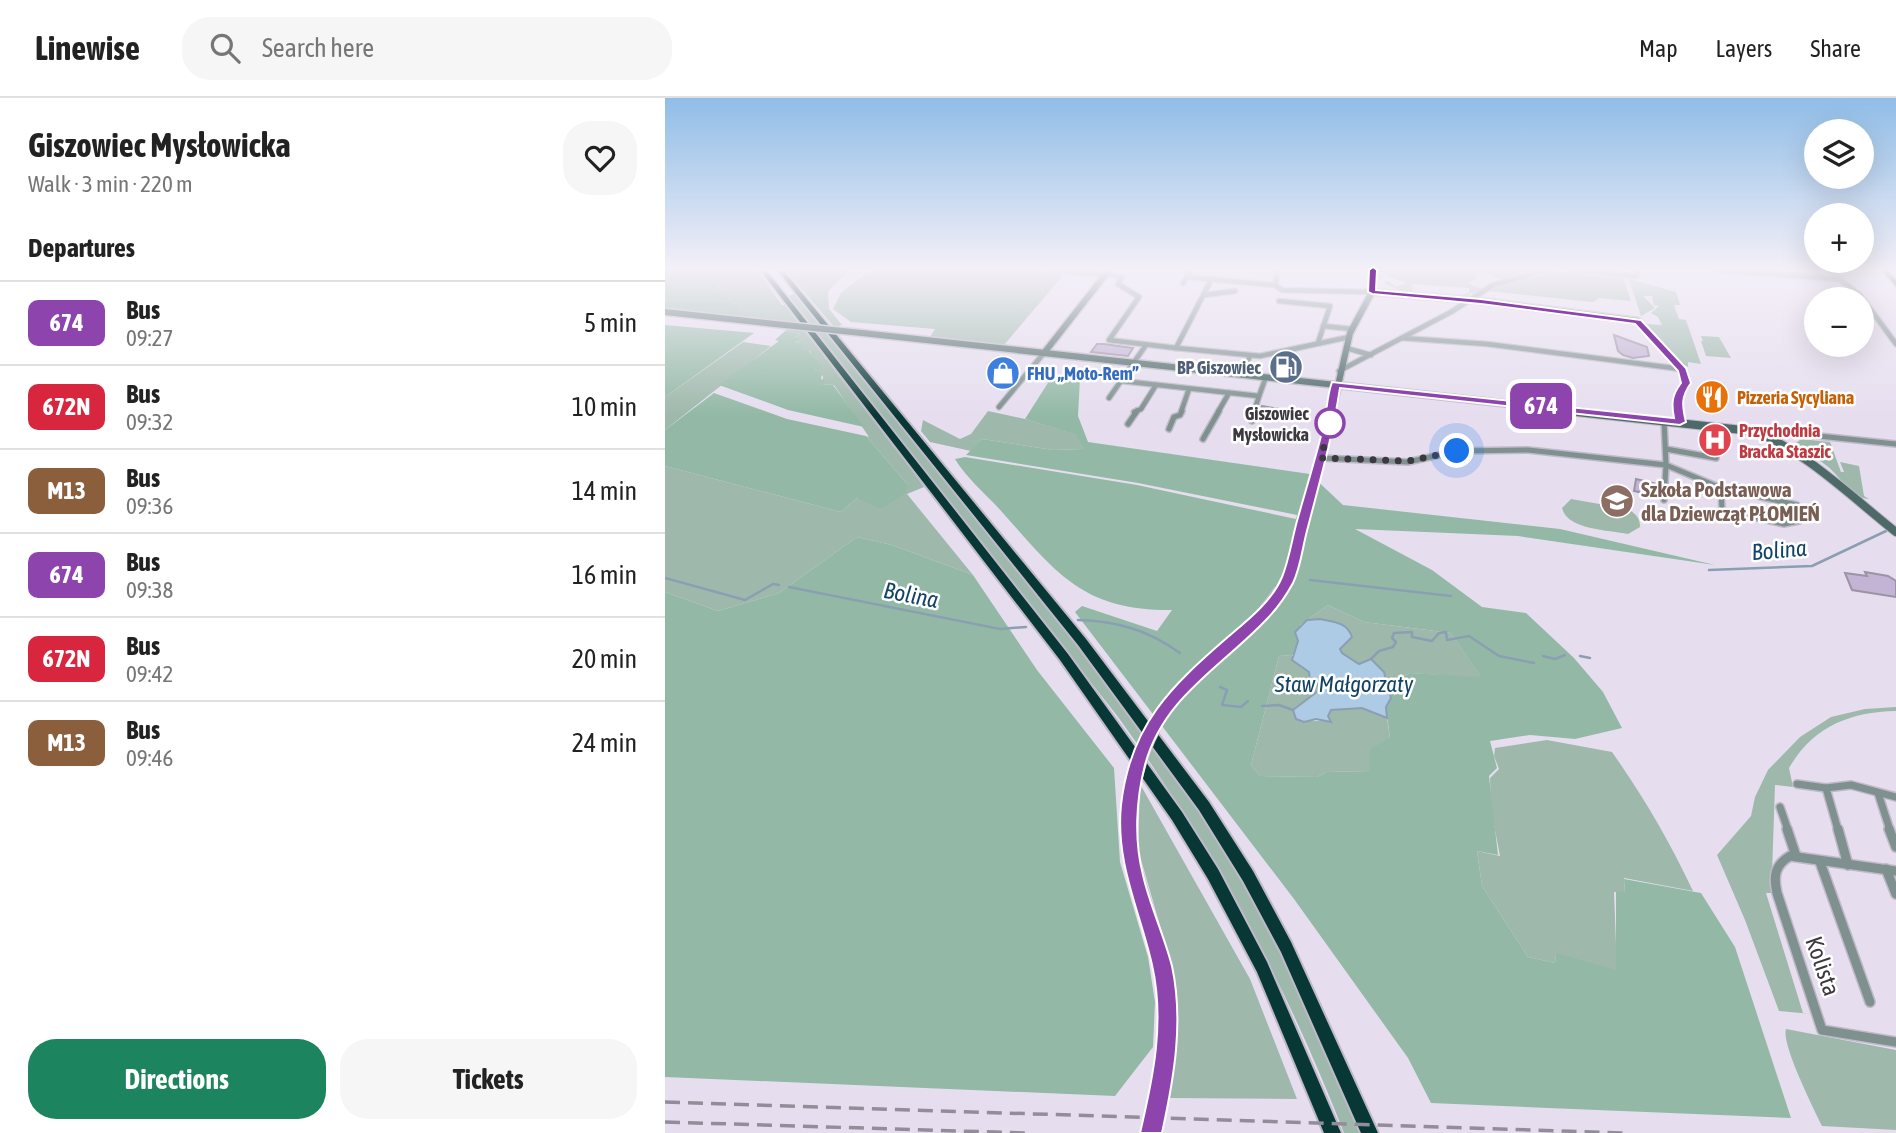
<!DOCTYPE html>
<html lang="en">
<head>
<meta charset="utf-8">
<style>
  body { margin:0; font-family:"Asap Condensed",sans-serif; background:#f6f6f6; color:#222; height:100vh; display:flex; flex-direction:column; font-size:26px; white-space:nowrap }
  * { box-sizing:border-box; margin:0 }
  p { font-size:23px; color:#767676 }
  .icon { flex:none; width:38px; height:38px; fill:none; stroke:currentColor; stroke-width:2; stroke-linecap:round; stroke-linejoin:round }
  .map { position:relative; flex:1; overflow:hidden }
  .sheet { display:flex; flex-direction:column; background:#fff; width:665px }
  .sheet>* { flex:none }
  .badge { padding:0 14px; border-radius:10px; font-size:24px; line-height:46px }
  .buttons { position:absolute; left:1139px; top:21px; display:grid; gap:14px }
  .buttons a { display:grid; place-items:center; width:70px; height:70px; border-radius:50%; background:#fff; box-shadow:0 7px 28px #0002; font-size:35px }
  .you { position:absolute; width:35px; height:35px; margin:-18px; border:5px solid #fff; border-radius:50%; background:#1a73e8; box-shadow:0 0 0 10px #1a73e833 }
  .map>.badge { position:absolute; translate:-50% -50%; box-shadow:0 0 0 4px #fff }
  h2 { padding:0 28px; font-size:26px; line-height:63px }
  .round { display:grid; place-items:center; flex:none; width:74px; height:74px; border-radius:28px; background:#f6f6f6 }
  .headline { display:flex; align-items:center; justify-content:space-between; height:119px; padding:0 28px }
  h1 { font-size:33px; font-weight:700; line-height:52px }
  .button { display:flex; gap:14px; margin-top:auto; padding:14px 28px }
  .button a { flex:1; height:80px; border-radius:28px; background:#1c845f; color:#fff; font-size:28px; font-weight:700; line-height:80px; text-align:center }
  .button a+a { background:#f6f6f6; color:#222 }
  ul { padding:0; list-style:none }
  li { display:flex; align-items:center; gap:21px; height:84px; padding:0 28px; border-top:2px solid #e0e0e0 }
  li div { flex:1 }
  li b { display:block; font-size:26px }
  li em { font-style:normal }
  li .badge { min-width:77px; font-weight:700; text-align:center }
  header { display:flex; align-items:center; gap:42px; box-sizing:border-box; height:98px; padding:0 35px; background:#fff; border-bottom:2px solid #e0e0e0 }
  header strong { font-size:33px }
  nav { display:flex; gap:38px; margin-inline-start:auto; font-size:24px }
  .search { width:490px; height:63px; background:#f6f6f6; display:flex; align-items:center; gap:18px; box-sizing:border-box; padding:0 24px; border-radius:28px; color:#767676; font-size:26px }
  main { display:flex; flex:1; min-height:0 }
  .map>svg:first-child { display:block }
  .green { fill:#9eb9ab }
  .forest { fill:#93b9a6; fill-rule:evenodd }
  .water { fill:#adcbe5; stroke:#8b9fb3; stroke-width:2 }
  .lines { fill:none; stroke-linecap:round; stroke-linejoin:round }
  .stream { stroke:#8b9fb3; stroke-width:2.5 }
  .building { fill:#c3b4d5; stroke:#9b94a4; stroke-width:2 }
  .street-far3-casing { stroke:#c0b9c8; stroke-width:7 }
  .street-far2-casing { stroke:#c0b9c8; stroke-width:8 }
  .street-far1-casing { stroke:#c0b9c8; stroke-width:10 }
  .street-casing { stroke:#c0b9c8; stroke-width:12 }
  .secondary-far3-casing { stroke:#c0b9c8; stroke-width:9 }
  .secondary-far2-casing { stroke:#c0b9c8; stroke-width:10 }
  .secondary-far1-casing { stroke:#c0b9c8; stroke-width:13 }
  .secondary-casing { stroke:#c0b9c8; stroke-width:16 }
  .primary-casing { stroke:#c0b9c8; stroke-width:3 }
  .highway-casing { stroke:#c0b9c8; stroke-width:4 }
  .street-far3 { stroke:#7e918f; stroke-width:4.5 }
  .street-far2 { stroke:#7e918f; stroke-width:5 }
  .street-far1 { stroke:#7e918f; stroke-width:7 }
  .street { stroke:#7e918f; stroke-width:9 }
  .secondary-far3 { stroke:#4e6a68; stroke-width:6 }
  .secondary-far2 { stroke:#4e6a68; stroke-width:8 }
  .secondary-far1 { stroke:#4e6a68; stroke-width:10 }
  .secondary { stroke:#4e6a68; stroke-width:12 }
  .primary { fill:#2b4f4c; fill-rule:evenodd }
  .highway { fill:#083835; fill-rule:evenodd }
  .rail { stroke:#928d99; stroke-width:3.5; stroke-dasharray:15 8; stroke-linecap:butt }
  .secondary-bridge-far1-casing { stroke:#c0b9c8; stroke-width:9; stroke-linecap:butt }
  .secondary-bridge-casing { stroke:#c0b9c8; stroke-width:13; stroke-linecap:butt }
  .secondary-bridge-far1 { stroke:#4e6a68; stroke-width:6 }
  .secondary-bridge { stroke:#4e6a68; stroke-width:10 }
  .line { fill:#8e44ad; stroke:#fff; stroke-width:2 }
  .walk { stroke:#3b383f; stroke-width:7; stroke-dasharray:0 12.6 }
  .stop-dot { fill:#fff; stroke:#8e44ad; stroke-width:3.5 }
  .labels { text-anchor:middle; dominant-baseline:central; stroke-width:5; stroke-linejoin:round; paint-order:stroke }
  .far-service-label { font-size:18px; font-weight:bold; fill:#4e5e75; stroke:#fff; text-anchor:end }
  .far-shop-label { font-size:18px; font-weight:bold; fill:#366cbe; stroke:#fff; text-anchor:start }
  .far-food-label { font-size:18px; font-weight:bold; fill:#c56008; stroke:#fff; text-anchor:start }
  .far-stop-label { font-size:18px; font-weight:bold; fill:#3b383f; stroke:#fff; text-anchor:end }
  .far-health-label { font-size:18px; font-weight:bold; fill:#be3a42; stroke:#fff; text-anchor:start }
  .education-label { font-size:21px; font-weight:bold; fill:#785e54; stroke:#fff; text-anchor:start }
  .water-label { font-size:23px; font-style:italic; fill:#124366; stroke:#fff }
  .near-street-label { font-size:24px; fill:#3b383f; stroke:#fff }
</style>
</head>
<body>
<header>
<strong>Linewise</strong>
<div class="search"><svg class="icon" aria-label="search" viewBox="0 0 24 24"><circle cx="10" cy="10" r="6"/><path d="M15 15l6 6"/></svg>Search here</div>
<nav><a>Map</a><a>Layers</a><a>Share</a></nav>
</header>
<main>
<section class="sheet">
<div class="headline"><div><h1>Giszowiec Mysłowicka</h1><p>Walk · 3 min · 220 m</p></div><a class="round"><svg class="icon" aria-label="heart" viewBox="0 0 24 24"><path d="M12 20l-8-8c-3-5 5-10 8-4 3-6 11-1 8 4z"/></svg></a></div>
<h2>Departures</h2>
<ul>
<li><span class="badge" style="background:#8e44ad;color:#fff">674</span><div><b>Bus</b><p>09:27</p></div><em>5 min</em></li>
<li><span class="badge" style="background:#d7263d;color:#fff">672N</span><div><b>Bus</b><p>09:32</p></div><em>10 min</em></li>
<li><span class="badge" style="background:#8b5e3c;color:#fff">M13</span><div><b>Bus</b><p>09:36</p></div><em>14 min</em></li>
<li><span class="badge" style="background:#8e44ad;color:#fff">674</span><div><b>Bus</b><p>09:38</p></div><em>16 min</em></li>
<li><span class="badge" style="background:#d7263d;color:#fff">672N</span><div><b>Bus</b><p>09:42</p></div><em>20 min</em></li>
<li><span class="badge" style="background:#8b5e3c;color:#fff">M13</span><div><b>Bus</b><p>09:46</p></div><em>24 min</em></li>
</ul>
<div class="button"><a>Directions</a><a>Tickets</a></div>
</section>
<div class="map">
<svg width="1231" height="1035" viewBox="0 0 1231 1035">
  <rect width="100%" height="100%" fill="#e6deef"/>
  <g class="green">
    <path d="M47 172H92L117 207H120L135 226 71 219 76 211C64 201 45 187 47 172Z"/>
    <path d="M121 172H185L163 193 164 211 177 227 169 229Z"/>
    <path d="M205 172H367L400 175 339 247 265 239 270 231 186 224 168 211 176 195Z"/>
    <path d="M711 172H871L837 182 825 176 813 175 811 181 802 185 818 191 812 196 806 195 801 200H795V197L804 195V190L747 186 746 189 749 190 746 193 753 195 733 194 735 192 718 185 723 183 731 189 741 185 720 177 715 181 711 180Z"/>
    <path d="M888 173 958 180 966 203 934 200 928 204 824 193 854 179Z"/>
    <path d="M964 181 1011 194 1015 207H1009L1014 221 1021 222 1036 266 1023 264V269L1019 267 981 226 997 227 993 219 986 215 994 208 989 207 987 198H978L990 210 976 218Z"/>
    <path d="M131 195 447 591 536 712 601 824 622 865 696 1035H679C621 886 547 748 453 619L123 198Z"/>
    <path d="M125 230 138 231 249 375 259 389 242 396 308 477 227 447 192 439 114 495 53 513 0 494V368L176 414 192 400 242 386 201 338 204 339 169 287 157 286 158 278 150 274 152 270 145 253H138L135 245 130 244 137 241H128L135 236 120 233Z"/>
    <path d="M1036 238 1054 239 1066 260 1041 258 1036 243H1038Z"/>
    <path d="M78 244 106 248 0 332V299Z"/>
    <path d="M323 313 360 321 412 337 418 351 388 352 317 341 306 353 265 344 256 333 258 322 295 341 306 336Z"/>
    <path d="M1136 341 1165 344 1176 374H1179L1175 364 1194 368 1199 398 1204 401C1186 400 1174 377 1162 368 1152 360 1141 354 1130 346Z"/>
    <path d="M906 401 963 411C971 416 975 420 975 429L963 436C944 432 902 432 897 410Z"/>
    <path d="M663 507 699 524 786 535 817 580 745 575 724 585 719 574 702 565 694 566 677 555 675 551 687 539 670 524 642 522Z"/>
    <path d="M627 557V562C639 566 653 581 653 594L648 596 646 623H665L663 618 666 612 697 610 722 620 725 640 704 673 662 674 652 679 595 678 586 667 614 558Z"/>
    <path d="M1231 609V613C1184 614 1148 629 1124 670L1128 689 1110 687 1107 776 1109 795H1101L1138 915 1147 916 1114 913 1080 822 1052 757 1086 718 1090 699 1103 672 1135 639 1166 619 1200 611Z"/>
    <path d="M882 642 947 654C978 698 1005 744 1028 793L959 780 960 795 949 794 952 873 891 856 890 865 863 859 817 788 812 753 835 758 826 711 825 680 834 671 829 658 830 650Z"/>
    <path d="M475 686 585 881 632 1001 501 1000 510 880 473 751Z"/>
    <path d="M1121 931 1231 952V1032L1157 1028C1149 1011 1116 946 1121 931Z"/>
  </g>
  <g class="forest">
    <path d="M0 172H47C45 187 64 201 76 211L71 219 0 212Z"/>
    <path d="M0 227 89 235 0 299Z"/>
    <path d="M120 233 135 236 129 240 137 241 130 244 138 246V253H144L157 270 150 272 157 276 156 281 160 283 157 286 168 287 199 329 123 312 54 287 110 246 114 243 110 242Z"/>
    <path d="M386 280H415L413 318 423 344 645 376 678 407 895 431 1050 467 853 438 690 431 767 472 817 509 861 515 909 560 938 594 957 630 910 641 865 637 825 643 832 670 824 678 833 757 812 753 817 788 863 859 890 865 891 855 951 872V793L960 794 959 781 1036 795 1070 849 1126 1020 766 1005 743 960 629 801 410 514 417 508 492 533 507 512C417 513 391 474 337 414 322 397 301 380 290 361L300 359 472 387 631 421 632 417 473 385 301 357 317 341 388 352 418 351 411 337 360 321ZM663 507 699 524 786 535 816 579 745 575 724 585 726 600 721 609 725 640 705 651 704 673 662 674 652 679 595 678 586 667 614 558 627 557 636 546 635 527Z"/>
    <path d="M49 295 122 321 201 338 242 386 241 395 216 411 192 400 176 414 0 368V332Z"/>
    <path d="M192 439 227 447 308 477 372 572 449 670 455 764 483 859 490 904 488 949 450 998 0 979V494L53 513 114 495Z"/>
  </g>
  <path class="water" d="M655 521C669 524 682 524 687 539L675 551 677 555 694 566 706 561 719 574 726 600 721 609 722 620 697 610 666 612 663 618 666 624 651 621 639 624 631 621 628 612 653 593V586L645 582 644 574 627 562 633 543 630 534 642 522Z"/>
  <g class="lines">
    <g class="stream">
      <path d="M1044 472 1147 468 1221 433"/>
      <path d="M0 480 80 502 108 486 114 487"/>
      <path d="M645 482 786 498"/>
      <path d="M124 489 335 531 361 529"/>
      <path d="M413 522C452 523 483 532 515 555"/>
      <path d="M878 558 890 561 900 557"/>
      <path d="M915 558 925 560"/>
      <path d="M706 561 714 553 728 549 731 544 727 540 729 535 747 534V539L767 543 774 535 781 534 782 542 804 538 834 558 869 565"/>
      <path d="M555 589 562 592 557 607 576 609 583 603"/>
      <path d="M597 608 614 607 628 612"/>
    </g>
  </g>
  <g class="building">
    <path d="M949 237 982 249 984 258 968 260 958 257 953 253Z"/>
    <path d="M432 246H439L468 250 463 258 426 254Z"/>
    <path d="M597 308 608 310 628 313 626 320 594 318Z"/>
    <path d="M971 381 992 386 991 398 969 393Z"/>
    <path d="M1200 474 1223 478 1231 483V499L1187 492 1180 475 1202 478Z"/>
  </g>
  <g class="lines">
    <g class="street-far3-casing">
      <g id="street-far3">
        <path d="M384 172 440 177"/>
        <path d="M903 172 971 178 974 172"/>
        <path d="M1051 172 1176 181"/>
        <path d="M1163 172 1195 197 1231 246"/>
        <path d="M441 176 457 179 453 186 474 199 444 242 511 250 546 182"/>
        <path d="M522 179 610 187 617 192 707 194"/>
        <path d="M518 185 526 172"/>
        <path d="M610 187 613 172"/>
        <path d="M539 197 570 193"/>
        <path d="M614 203 665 208 653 245"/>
        <path d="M658 228 687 231"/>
        <path d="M737 240 822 246 1016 271"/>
        <path d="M511 250 595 258 684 239"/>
        <path d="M681 250 706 257"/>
        <path d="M674 273 786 214 828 187 881 172"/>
        <path d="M576 277 585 258"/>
        <path d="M457 283 594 298 601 279"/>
        <path d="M444 300 481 247"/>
        <path d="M334 309 379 255"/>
        <path d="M469 314 476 311 491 287"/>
        <path d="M516 314 524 291"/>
        <path d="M553 314 564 295"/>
        <path d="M589 314 594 298"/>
      </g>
    </g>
    <g class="street-far2-casing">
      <g id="street-far2">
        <path d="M587 323 590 313"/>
        <path d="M463 326 472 313"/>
        <path d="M504 331 509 319 515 317 517 313"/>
        <path d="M1102 338 1115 334 1231 346"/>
        <path d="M538 341 554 313"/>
        <path d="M1001 351 1051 360"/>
        <path d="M656 360 743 364 792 353 863 352 1001 367 999 322"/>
        <path d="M1056 390 1132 407 1134 423 1119 426 1057 412Z"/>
        <path d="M999 402 1001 367 1056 390"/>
      </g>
    </g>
    <g class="street-far1-casing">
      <g id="street-far1">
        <path d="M1132 686 1161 690"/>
        <path d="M1213 695 1225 732"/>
        <path d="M1115 709 1123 732"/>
        <path d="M1173 732 1161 690 1186 687 1231 699"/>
      </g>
    </g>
    <g class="street-casing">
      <g id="street">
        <path d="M1122 731 1131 758"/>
        <path d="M1173 731 1183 767"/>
        <path d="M1224 731 1231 749"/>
        <path d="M1155 764 1205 904"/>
        <path d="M1221 771 1231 796"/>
        <path d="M1231 773 1125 758C1110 767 1108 778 1112 795L1157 932 1231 944"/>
      </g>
    </g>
    <g class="secondary-far3-casing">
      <g id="secondary-far3">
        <path d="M707 194 816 203 973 223 1016 271 1021 286 1013 300V314"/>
        <path d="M0 214 110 226"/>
        <path d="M197 235 918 314"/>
        <path d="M379 255 444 172"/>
        <path d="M667 314 685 235 707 194 708 172"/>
      </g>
    </g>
    <g class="secondary-far2-casing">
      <g id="secondary-far2">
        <path d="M902 313 1087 333C1136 349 1189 401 1231 434"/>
        <path d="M1013 313 1015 324"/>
        <path d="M611 497 622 483 667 313"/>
      </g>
    </g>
    <g class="secondary-far1-casing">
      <g id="secondary-far1">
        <path d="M512 594 595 519 613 495"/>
        <path d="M463 728V732"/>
      </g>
    </g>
    <g class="secondary-casing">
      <path id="secondary" d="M463 731C467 780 488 823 497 871 509 926 499 981 486 1035"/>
    </g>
    <g class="primary-casing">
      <path id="primary" d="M1216 172H1222L1231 182V188Z"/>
    </g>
    <g class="highway-casing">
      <g id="highway">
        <path d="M95 172H101L403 556 517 714 553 771 602 864 676 1035H659L592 874 543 781 507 722 395 562Z"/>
        <path d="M112 172H118L421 541 544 704 588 773 626 844 713 1035H696L616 854 578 783 534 712 413 547Z"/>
      </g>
    </g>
    <use href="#street-far3" class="street-far3"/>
    <use href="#street-far2" class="street-far2"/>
    <use href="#street-far1" class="street-far1"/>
    <use href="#street" class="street"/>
    <use href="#secondary-far3" class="secondary-far3"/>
    <use href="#secondary-far2" class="secondary-far2"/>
    <use href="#secondary-far1" class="secondary-far1"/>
    <use href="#secondary" class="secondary"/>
    <use href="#primary" class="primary"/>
    <use href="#highway" class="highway"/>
    <g class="rail">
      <path d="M0 1004 960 1035"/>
      <path d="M0 1024 360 1035"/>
    </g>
    <g class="secondary-bridge-far1-casing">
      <path id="secondary-bridge-far1" d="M110 226 197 235"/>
    </g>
    <g class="secondary-bridge-casing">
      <path id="secondary-bridge" d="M463 728C468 678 481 635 512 594"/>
    </g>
    <use href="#secondary-bridge-far1" class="secondary-bridge-far1"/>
    <use href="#secondary-bridge" class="secondary-bridge"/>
  </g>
  <linearGradient id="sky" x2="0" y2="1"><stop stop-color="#90bde7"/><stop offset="0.54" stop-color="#f4f0f8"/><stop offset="1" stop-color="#f4f0f8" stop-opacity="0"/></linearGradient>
  <rect width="1231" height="317" fill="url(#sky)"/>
  <path class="line" d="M708 169 712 172 711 192 816 201 976 222 1021 270 1026 285C1016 299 1017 307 1021 324L1015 327 675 290C668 337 655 383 643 429 638 446 636 469 628 485 621 498 610 513 600 523 555 570 498 600 480 667 471 702 469 742 478 777 485 808 499 837 507 868 519 924 509 980 497 1035H475C488 980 500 924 487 867 475 813 450 765 456 707 465 627 506 588 564 538 583 522 607 503 617 479 624 462 627 441 632 423 641 391 651 359 659 326 662 312 662 297 667 284L1009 320C1006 305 1007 297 1016 285L1013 273 970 226 816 206 707 196 703 194 704 172Z"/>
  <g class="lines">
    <path class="walk" d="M665 325 656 360 743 363 792 353"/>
  </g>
  <defs>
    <g id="fuel-disc" transform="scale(1.75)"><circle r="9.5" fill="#5c6f8a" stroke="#fff"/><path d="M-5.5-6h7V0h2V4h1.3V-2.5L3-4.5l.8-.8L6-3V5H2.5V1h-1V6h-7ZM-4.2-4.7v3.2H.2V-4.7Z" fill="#fff"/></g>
    <g id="shop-disc" transform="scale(1.75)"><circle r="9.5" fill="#3f7fe0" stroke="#fff"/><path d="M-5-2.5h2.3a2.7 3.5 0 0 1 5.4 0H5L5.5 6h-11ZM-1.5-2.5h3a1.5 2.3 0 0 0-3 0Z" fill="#fff"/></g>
    <g id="restaurant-disc" transform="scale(1.75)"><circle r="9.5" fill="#e8710a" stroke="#fff"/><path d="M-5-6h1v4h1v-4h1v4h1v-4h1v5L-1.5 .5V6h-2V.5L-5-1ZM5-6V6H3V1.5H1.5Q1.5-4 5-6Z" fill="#fff"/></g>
    <g id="hospital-disc" transform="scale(1.75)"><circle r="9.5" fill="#e0444e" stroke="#fff"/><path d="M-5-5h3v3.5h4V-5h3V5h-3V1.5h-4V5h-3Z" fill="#fff"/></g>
    <g id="school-disc" transform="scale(1.75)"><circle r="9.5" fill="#8d6e63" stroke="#fff"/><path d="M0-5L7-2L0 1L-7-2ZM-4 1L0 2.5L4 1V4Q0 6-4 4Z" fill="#fff"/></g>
  </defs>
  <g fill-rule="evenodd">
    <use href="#fuel-disc" x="621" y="269"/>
    <use href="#shop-disc" x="338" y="275"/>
    <use href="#restaurant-disc" x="1047" y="299"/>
    <use href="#hospital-disc" x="1050" y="342"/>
    <use href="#school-disc" x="952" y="403"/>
  </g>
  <circle class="stop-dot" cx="665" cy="325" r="14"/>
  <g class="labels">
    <g class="far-service-label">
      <text x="596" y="269">BP Giszowiec</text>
    </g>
    <g class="far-shop-label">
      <text x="362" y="275">FHU „Moto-Rem”</text>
    </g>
    <g class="far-food-label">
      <text x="1072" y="299">Pizzeria Sycyliana</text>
    </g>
    <g class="far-stop-label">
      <text x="644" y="315">Giszowiec<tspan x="644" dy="21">Mysłowicka</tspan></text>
    </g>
    <g class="far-health-label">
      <text x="1074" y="332">Przychodnia<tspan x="1074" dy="21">Bracka Staszic</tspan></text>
    </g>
    <g class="education-label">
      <text x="976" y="391">Szkoła Podstawowa<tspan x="976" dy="24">dla Dziewcząt PŁOMIEŃ</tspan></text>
    </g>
    <g class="water-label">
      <text transform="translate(1114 452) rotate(-5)">Bolina</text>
      <text transform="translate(246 497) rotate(11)">Bolina</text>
      <text x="679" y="586">Staw Małgorzaty</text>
    </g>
    <g class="near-street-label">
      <text transform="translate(1158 868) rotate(71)">Kolista</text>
    </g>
  </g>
</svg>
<div class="buttons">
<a><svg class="icon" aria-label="layers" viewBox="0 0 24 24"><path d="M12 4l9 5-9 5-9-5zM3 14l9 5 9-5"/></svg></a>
<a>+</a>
<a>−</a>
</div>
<div class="you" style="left:792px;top:353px"></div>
<b class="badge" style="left:876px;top:308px;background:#8e44ad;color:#fff">674</b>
</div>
</main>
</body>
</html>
